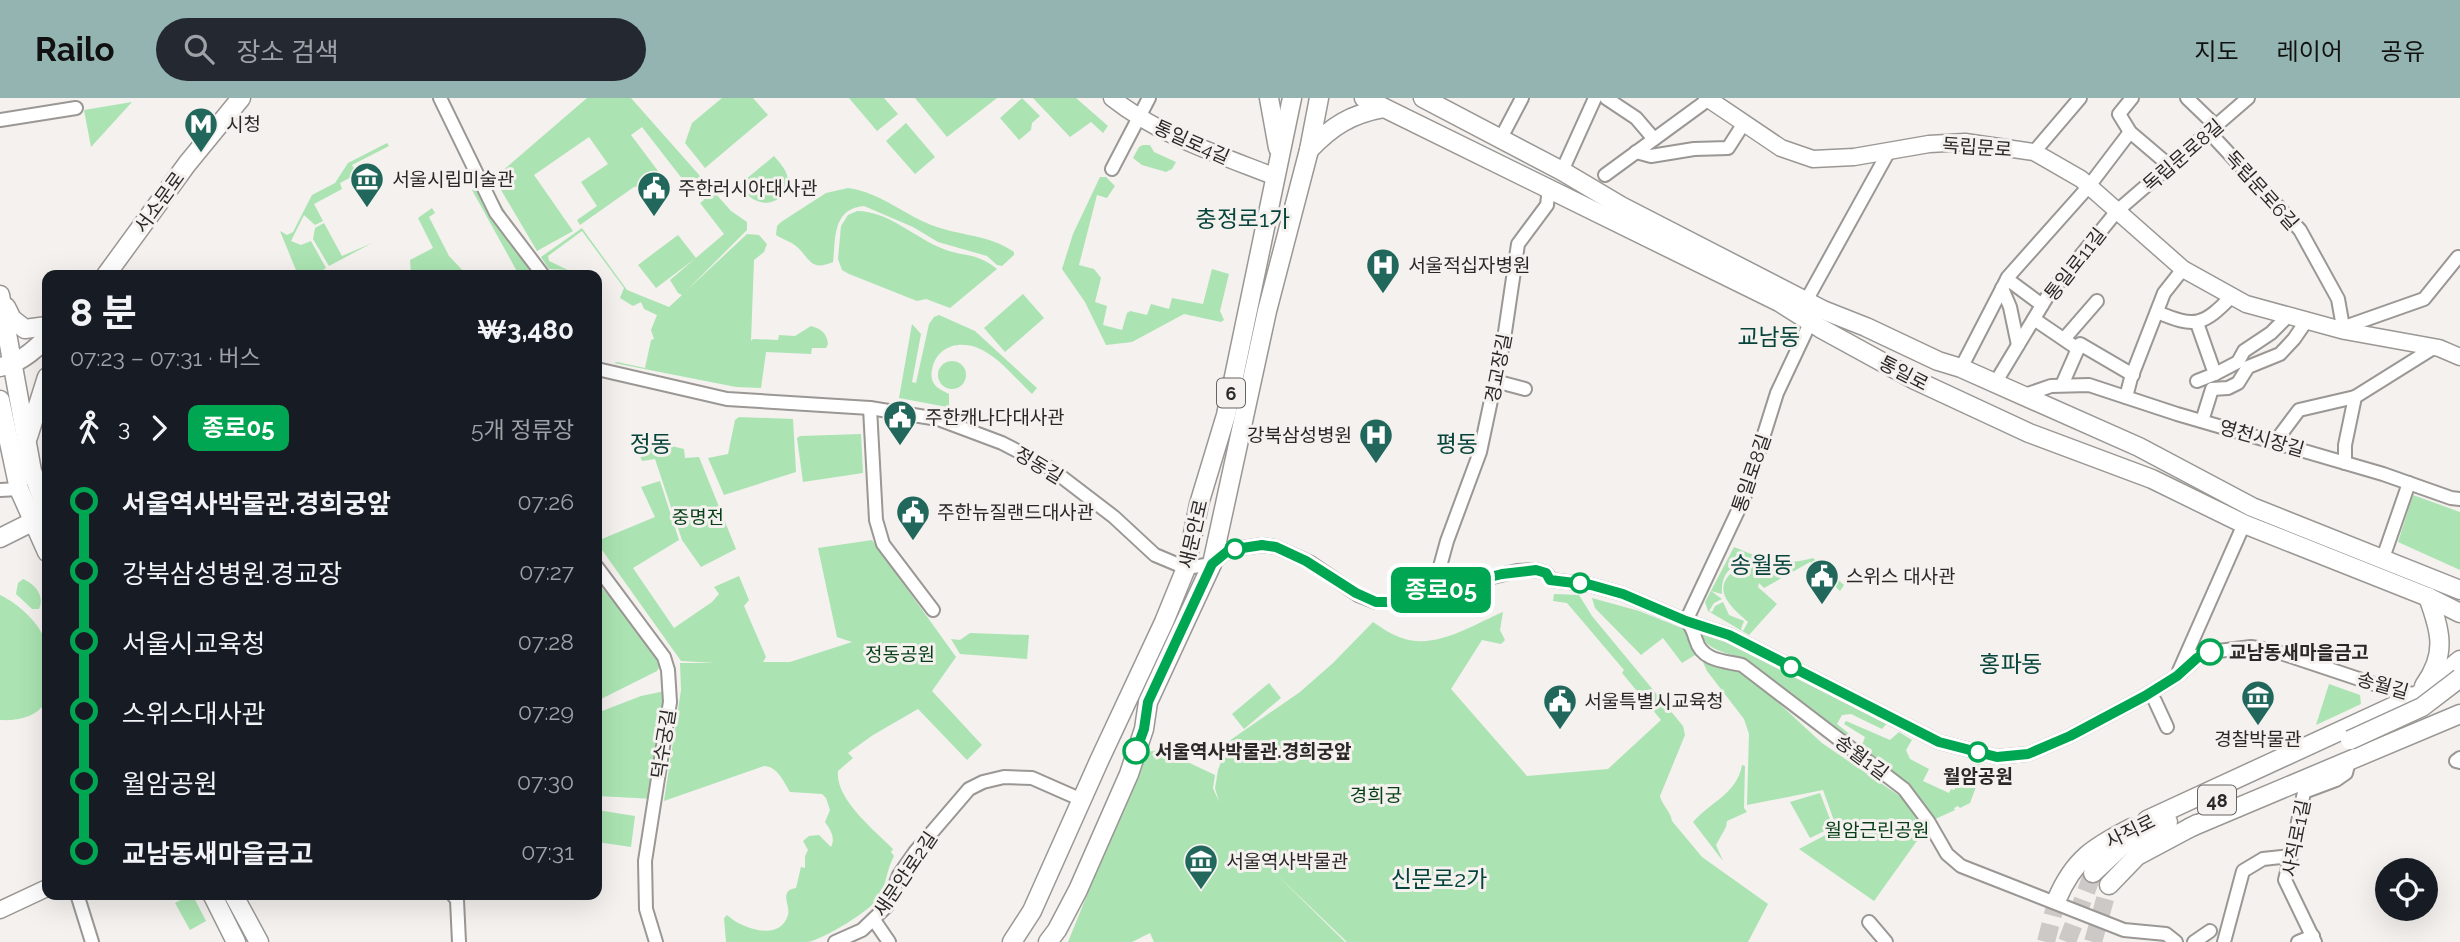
<!DOCTYPE html>
<html lang="ko">
<head>
<meta charset="utf-8">
<style>
  body { margin:0; font-family:Raleway,"Noto Sans KR",sans-serif; background:#242831; color:#f1f3f6; height:100vh; display:flex; flex-direction:column; font-size:26px; white-space:nowrap }
  * { box-sizing:border-box; margin:0 }
  p { font-size:23px; color:#9ea1a6 }
  .icon { flex:none; width:38px; height:38px; fill:none; stroke:currentColor; stroke-width:2; stroke-linecap:round; stroke-linejoin:round }
  .map { position:relative; flex:1; overflow:hidden }
  .panel { position:absolute; left:42px; top:172px; width:560px; height:630px; display:flex; flex-direction:column; background:#171b24; border-radius:14px; box-shadow:0 7px 28px #0002 }
  .panel>* { flex:none }
  .badge { padding:0 14px; border-radius:10px; font-size:24px; line-height:46px }
  .fabs { position:absolute; left:2375px; top:760px; display:grid; gap:14px }
  .fabs a { display:grid; place-items:center; width:63px; height:63px; border-radius:50%; background:#171b24; box-shadow:0 7px 28px #0002; font-size:35px }
  .map>.badge { position:absolute; translate:-50% -50%; box-shadow:0 0 0 4px #fff }
  .legs { display:flex; align-items:center; gap:10px; height:77px; padding:0 28px; font-size:23px }
  .legs p { margin-inline-start:auto }
  .head { display:flex; align-items:center; justify-content:space-between; height:119px; padding:0 28px }
  h1 { font-size:38px; font-weight:700; line-height:52px }
  ul { padding:0 28px; list-style:none }
  li { display:flex; align-items:center; gap:24px; height:70px; font-size:26px }
  li i { display:grid; place-items:center; width:10px; height:100%; margin:0 9px; background:currentColor }
  li i::after { content:''; width:18px; height:18px; margin:-9px; border:5px solid; border-radius:50%; background:#171b24 }
  li p { margin-inline-start:auto }
  li:first-child i { background:linear-gradient(#0000 50%,currentColor 0) }
  li:last-child i { background:linear-gradient(currentColor 50%,#0000 0) }
  header { display:flex; align-items:center; gap:42px; box-sizing:border-box; height:98px; padding:0 35px; background:#93b4b0; color:#111 }
  header strong { font-size:33px }
  nav { display:flex; gap:38px; margin-inline-start:auto; font-size:24px }
  .search { width:490px; height:63px; background:#242831; display:flex; align-items:center; gap:18px; box-sizing:border-box; padding:0 24px; border-radius:38px; color:#9ea1a6; font-size:26px }
  .map>svg:first-child { display:block }
  .green { fill:#abe4b2; fill-rule:evenodd }
  .lines { fill:none; stroke-linecap:round; stroke-linejoin:round }
  .primary-tunnel { stroke:#ccc9c6; stroke-width:18; stroke-dasharray:18 9; stroke-linecap:butt }
  .street-casing { stroke:#9a9794; stroke-width:16 }
  .secondary-casing { stroke:#9a9794; stroke-width:19 }
  .primary-casing { stroke:#9a9794; stroke-width:21 }
  .street { stroke:#fff; stroke-width:12 }
  .secondary { stroke:#fff; stroke-width:16 }
  .primary { stroke:#fff; stroke-width:18 }
  .primary-bridge-casing { stroke:#9a9794; stroke-width:21; stroke-linecap:butt }
  .primary-bridge { stroke:#fff; stroke-width:18 }
  .line-1-casing { stroke:#fff; stroke-width:16 }
  .line-1 { stroke:#00a651; stroke-width:10 }
  .stop-1-dot { fill:#fff; stroke:#00a651; stroke-width:3.5 }
  .labels { text-anchor:middle; dominant-baseline:central; stroke-width:6; stroke-linejoin:round; paint-order:stroke }
  .shield { fill:#f4f1ee; stroke:#676563; stroke-width:2 }
  .shield-label { font-size:18px; font-weight:bold; fill:#2a2928 }
  .poi-label { font-size:19px; fill:#2a2928; stroke:#f4f1ee; text-anchor:start }
  .street-label { font-size:19px; fill:#2a2928; stroke:#f4f1ee }
  .park-label { font-size:19px; fill:#063f17; stroke:#f4f1ee }
  .stop-label { font-size:19px; font-weight:bold; fill:#2a2928; stroke:#f4f1ee; text-anchor:start }
  .quarter-label { font-size:23px; fill:#06443b; stroke:#f4f1ee }
</style>
</head>
<body>
<header>
<strong>Railo</strong>
<div class="search"><svg class="icon" aria-label="search" viewBox="0 0 24 24"><circle cx="10" cy="10" r="6"/><path d="M15 15l6 6"/></svg>장소 검색</div>
<nav><a>지도</a><a>레이어</a><a>공유</a></nav>
</header>
<div class="map">
<svg width="2460" height="844" viewBox="0 0 2460 844">
  <rect width="100%" height="100%" fill="#f4f1ee"/>
  <g class="green">
    <path d="M587 0H631L731 113 747 124V132L686 193 747 136 759 137 767 146 764 154 754 162 751 243 745 249 753 241 778 242 779 237 795 238 811 228C821 231 827 235 828 246L826 250H812L811 256 766 254 761 290 736 289 614 265 617 264 645 270 651 242 654 241 651 232 657 217 644 211 641 204 633 208 620 200 624 190 582 133 548 158 549 163 568 172 549 171 541 159 582 130 627 192 669 209 682 197 678 195 670 182 724 136 700 105 704 102 692 85 687 87 642 29 631 37 658 73 650 79 647 91 641 88 634 89 580 127 577 122 597 108 581 84 608 66 589 39 534 77 573 133 537 153 494 80Z"/>
    <path d="M722 0H753L768 17 705 70 685 45 692 25Z"/>
    <path d="M849 0H884L898 16 877 33Z"/>
    <path d="M915 0H997L947 39Z"/>
    <path d="M1022 0 1040 18 1032 25 1031 32 1019 42 1000 20Z"/>
    <path d="M1033 0H1076L1108 28 1103 35 1091 24 1070 39Z"/>
    <path d="M132 4 91 49 84 12Z"/>
    <path d="M906 25 935 59 915 76 886 43Z"/>
    <path d="M387 45 389 48 352 67 357 76 340 85 342 91 314 106 323 123 315 127 304 117 291 143 301 147 311 143 326 170 315 177H298L280 133 287 137 293 134 312 97 335 85 348 65Z"/>
    <path d="M1143 47H1150L1154 54 1176 64 1172 71 1166 74 1142 67 1133 60 1139 49Z"/>
    <path d="M774 58C779 64 785 70 787 77 792 96 772 111 755 102 748 99 744 91 740 86Z"/>
    <path d="M1100 79H1106L1115 88 1107 100 1097 97 1079 167 1094 171 1101 180 1095 204 1107 208 1103 227 1122 232 1127 215 1130 213 1147 217 1151 206 1169 211 1172 200 1203 206 1212 171 1229 176 1220 213 1224 222 1221 224 1184 216 1132 244 1106 247 1085 204 1062 171 1073 136Z"/>
    <path d="M488 84 542 177H519L472 92Z"/>
    <path d="M848 90C881 94 906 119 937 129 963 138 990 137 1014 154V157L1002 168 997 167 987 158 938 144 913 129 864 108C832 111 836 140 833 164 810 174 810 160 796 148 790 143 782 141 776 137L777 128 781 124 826 95Z"/>
    <path d="M432 110 435 115 429 119 449 158 467 177H411L410 162 433 150 418 120Z"/>
    <path d="M857 113C888 113 914 139 941 150 964 160 975 153 997 171L950 210 926 201 917 203 849 176 842 172 838 161 841 128 848 117Z"/>
    <path d="M324 125 342 158 372 145 329 168 313 141 315 130Z"/>
    <path d="M678 137 696 160 656 190 638 167Z"/>
    <path d="M1023 196 1044 220 1005 254 984 230Z"/>
    <path d="M939 217 975 233 1037 290 1032 296C1016 281 998 258 978 250 958 242 936 249 932 272 931 277 931 282 935 287 938 291 944 293 949 296V307L947 309 899 300 912 226 921 236 912 284 916 285 929 226 934 219Z"/>
    <circle cx="952" cy="277" r="14"/>
    <path d="M739 319 793 321 796 374 724 397 708 360 728 356 735 322Z"/>
    <path d="M861 336 863 375 803 384 797 340 800 338Z"/>
    <path d="M647 342 684 351 685 360 699 359 736 451 701 469 682 442 655 361 642 363 634 344Z"/>
    <path d="M660 383 679 442 633 470 674 530 712 504 719 496 714 489 739 478 749 502 744 508 766 559 763 564H790L852 544 837 539 818 450 872 442 956 559 932 593 982 647 967 662 918 611 873 637 848 655 853 660 838 673C835 701 874 732 893 751L891 754 894 758C887 771 886 786 880 798 872 812 824 841 808 844 788 844 749 844 726 844L724 820 727 817C742 831 780 844 788 817 790 810 784 801 787 795 789 791 792 791 796 790L801 769 805 770V758L808 752 803 743 809 738 819 737 831 749C836 740 830 731 825 724L830 712 826 700 822 696 790 694C784 684 777 668 764 668L664 703 681 592 680 565H715L681 563 597 445V443L655 419 641 389Z"/>
    <path d="M2413 397 2460 414V472L2398 444Z"/>
    <path d="M1734 449 1768 463 1772 460C1786 466 1798 464 1813 460L1844 487 1840 493 1810 464 1764 490 1759 485 1758 489 1777 506 1749 537 1708 513 1705 504ZM1751 462 1762 465 1760 471 1751 466 1749 472 1736 471C1709 491 1731 509 1748 524L1743 533 1741 531 1744 523 1729 517 1723 504 1715 508 1712 514 1709 513 1714 505 1722 501 1711 493 1722 496C1721 481 1726 470 1741 465L1747 467Z"/>
    <path d="M23 481C35 486 45 498 39 511H32L16 496 18 485Z"/>
    <path d="M597 484 663 563 657 573 597 603Z"/>
    <path d="M1554 496 1579 497 1592 518 1683 628 1685 637 1660 698C1662 707 1671 714 1672 723L1702 759 1768 806 1748 844H1347L1272 772 1345 844H1154L1150 835 1132 844H1068L1145 654 1162 652 1215 677 1213 690 1219 704 1215 690 1218 672 1229 643 1300 594 1333 565 1373 524C1382 530 1392 537 1402 540 1436 552 1472 527 1503 514L1500 532 1505 542 1501 546 1482 542 1451 591 1527 678 1608 671 1661 622 1622 575 1624 572 1573 512 1567 505 1553 503Z"/>
    <path d="M0 497C19 506 44 528 47 550 49 567 47 585 47 601 39 619 18 623 0 622Z"/>
    <path d="M1592 500 1639 513 1684 531 1693 546 1695 557 1682 565 1663 540 1641 557 1595 510Z"/>
    <path d="M1706 534 1889 623 1882 631 1851 616 1842 617 1837 626 1851 637 1849 642 1746 562C1732 555 1703 553 1702 535Z"/>
    <path d="M970 535 1029 537 1027 561 960 556 951 541 960 542Z"/>
    <path d="M1699 555 1708 566 1737 571 1757 585 1822 645 1904 701 1924 733 1874 803 1799 751 1837 731 1823 692 1747 707 1749 636 1744 621 1707 573Z"/>
    <path d="M1269 585 1281 600 1244 631 1232 616Z"/>
    <path d="M2329 586 2360 597 2361 606 2316 627Z"/>
    <path d="M670 592 655 701 597 698V615L641 598Z"/>
    <path d="M1846 623 1890 642 1899 634 1912 642 1906 652 1910 661 1929 671 1923 683 1949 695 1951 691 1954 692 1971 666 1984 667 1970 705 1960 710 1958 708 1954 710 1955 712 1931 723C1918 689 1888 672 1861 650L1865 639 1844 626Z"/>
    <path d="M1742 667 1745 668 1744 710 1747 714 1727 723 1726 729 1716 747 1723 763 1693 724C1710 704 1737 696 1742 667Z"/>
    <path d="M1820 695 1833 729 1810 740 1790 704Z"/>
    <path d="M597 712 635 718 631 749 597 744Z"/>
    <path d="M192 796 206 823 190 832 175 805Z"/>
  </g>
  <g class="lines">
    <g class="primary-tunnel">
      <path d="M2046 844 2057 801"/>
      <path d="M2067 844 2093 775"/>
      <path d="M2093 844 2109 787"/>
    </g>
    <g class="street-casing">
      <g id="street">
        <path d="M440 0 496 115 543 177"/>
        <path d="M1606 0 1636 20 1654 41"/>
        <path d="M2132 0 2119 16 2130 34 2170 68"/>
        <path d="M2187 0 2216 28"/>
        <path d="M0 22 76 10"/>
        <path d="M2209 34 2300 132 2338 201 2343 229"/>
        <path d="M1501 40 1522 0"/>
        <path d="M1636 54 1651 58 1694 51 1728 50 1744 25"/>
        <path d="M2034 54 2080 0"/>
        <path d="M1112 71 1149 0"/>
        <path d="M1562 73 1595 0"/>
        <path d="M1605 77 1709 1"/>
        <path d="M2007 181 2042 207"/>
        <path d="M2002 190 2010 209 2018 247"/>
        <path d="M1806 203 1889 53"/>
        <path d="M2157 214C2195 230 2203 228 2232 198"/>
        <path d="M2034 221 2078 251"/>
        <path d="M1810 225 1777 295 1744 400 1686 523C1693 529 1693 534 1696 542 1702 563 1724 563 1742 567L1904 691 1928 723 1947 756 1961 768 2124 832 2166 836 2176 844"/>
        <path d="M2339 231 2424 201 2458 159"/>
        <path d="M2064 241 2097 203"/>
        <path d="M1961 270 2008 179 2089 88 2130 34"/>
        <path d="M597 271 727 301 870 310 938 321 1002 345 1050 370 1114 419 1155 457 1186 470 1212 466 1229 452 1262 447 1276 449 1311 465 1358 497 1376 504H1390L1517 473 1536 472 1546 475 1551 482 1591 487 1623 496 1686 523 1729 537 1939 644 1997 659 2028 656 2070 638 2145 598 2177 578 2197 560 2210 554 2251 549 2275 553 2386 590 2418 597"/>
        <path d="M2215 276 2238 264 2244 253 2271 235 2289 217"/>
        <path d="M1495 283 1525 291"/>
        <path d="M2197 283 2215 276 2197 225"/>
        <path d="M1994 287 2047 199 2117 113 2248 0"/>
        <path d="M2062 287 2080 246 2133 277"/>
        <path d="M2022 298 2051 288 2089 287 2177 316 2383 376 2451 400 2460 401"/>
        <path d="M2126 299 2131 280 2164 195 2183 171"/>
        <path d="M870 310 876 422 883 446 933 512"/>
        <path d="M2202 323 2212 291 2228 290 2238 285 2248 269 2280 256 2294 241 2307 222"/>
        <path d="M2275 344 2299 312 2355 299 2435 249"/>
        <path d="M2345 365V347L2355 299"/>
        <path d="M0 392 19 391"/>
        <path d="M2383 460 2409 385"/>
        <path d="M597 469 664 559 668 572 670 604 645 763 646 811 656 844"/>
        <path d="M1433 494 1447 443 1480 354 1504 241 1518 146 1547 107 1549 90"/>
        <path d="M2179 573 2244 426"/>
        <path d="M2155 603 2167 629"/>
        <path d="M2460 660 2456 663 2460 664"/>
        <path d="M77 796 92 844"/>
        <path d="M452 796 457 802 459 844"/>
        <path d="M874 822 889 844"/>
        <path d="M1869 824 1886 844"/>
        <path d="M835 844 862 832 887 808 899 777 915 754 969 691 983 684 1004 679 1032 680 1082 702"/>
        <path d="M2194 844 2210 833"/>
        <path d="M2224 844 2243 773 2263 761 2291 758"/>
        <path d="M2298 844 2313 838"/>
        <path d="M2315 844 2285 782 2293 749 2304 694 2336 682 2346 675 2349 663"/>
      </g>
    </g>
    <g class="secondary-casing">
      <g id="secondary">
        <path d="M1112 0C1160 38 1220 57 1276 79"/>
        <path d="M1707 0 1781 50 1813 61 1854 59 1929 46 1965 44 2034 54 2081 81 2183 171 2246 206 2345 233 2439 250 2460 259"/>
        <path d="M0 812 47 790"/>
      </g>
    </g>
    <g class="primary-casing">
      <g id="primary">
        <path d="M1269 0 1278 50"/>
        <path d="M1364 0 1779 204 1820 230 1915 282 2029 335 2152 381 2244 426 2428 499 2460 515"/>
        <path d="M1423 0 1562 73 1621 108 1823 212 1866 229 1938 263 1961 270 2139 349 2252 409 2460 492"/>
        <path d="M1309 52C1332 28 1351 16 1384 10"/>
        <path d="M106 177 187 66 241 0"/>
        <path d="M0 197 32 373 47 413"/>
        <path d="M6 209 12 221 25 231 47 228"/>
        <path d="M0 269C19 266 34 253 47 239"/>
        <path d="M0 302 19 391 47 454"/>
        <path d="M28 339 47 279"/>
        <path d="M0 440 44 418"/>
        <path d="M2424 588C2447 556 2441 534 2428 499"/>
        <path d="M2147 722 2418 597 2460 562"/>
        <path d="M2189 730 2460 616"/>
        <path d="M2093 775 2122 748 2168 724"/>
        <path d="M2109 787 2137 758 2197 726"/>
        <path d="M212 796 236 844"/>
        <path d="M233 796 259 844"/>
        <path d="M2057 801C2074 761 2094 749 2131 730"/>
        <path d="M1012 844 1032 813 1099 663 1164 524 1186 470 1199 406 1226 317 1292 0"/>
        <path d="M1048 844 1057 832 1078 792 1129 676 1144 631 1148 604 1212 466 1267 213 1309 52 1319 0"/>
      </g>
    </g>
    <use href="#street" class="street"/>
    <use href="#secondary" class="secondary"/>
    <use href="#primary" class="primary"/>
    <g class="primary-bridge-casing">
      <path id="primary-bridge" d="M2350 642 2422 609 2460 580"/>
    </g>
    <use href="#primary-bridge" class="primary-bridge"/>
  </g>
  <g class="lines">
    <g class="line-1-casing">
      <path id="line-1" d="M1136 653 1144 631 1148 604 1212 466 1229 452 1262 447 1276 449 1306 463 1356 495 1376 504H1390L1502 476 1536 472 1546 475 1550 482 1591 487 1623 496 1686 523 1729 537 1939 644 1997 659 2028 656 2070 638 2145 598 2177 578 2197 560 2210 554"/>
    </g>
    <use href="#line-1" class="line-1"/>
  </g>
  <defs>
    <g id="metro-pin" transform="scale(1.75)"><path d="M0 17L-7.5 6A9.5 9.5 0 1 1 7.5 6Z" fill="#21675b" stroke="#f4f1ee"/><path d="M-5.5 5V-5H-3L0 0L3-5H5.5V5H3V-.5L0 4L-3-.5V5Z" fill="#fff"/></g>
    <g id="museum-pin" transform="scale(1.75)"><path d="M0 17L-7.5 6A9.5 9.5 0 1 1 7.5 6Z" fill="#21675b" stroke="#f4f1ee"/><path d="M0-6L6-3V-2H-6V-3ZM-5-1h2V3h-2ZM-1-1h2V3h-2ZM3-1h2V3H3ZM-6 4H6V6H-6Z" fill="#fff"/></g>
    <g id="civic-pin" transform="scale(1.75)"><path d="M0 17L-7.5 6A9.5 9.5 0 1 1 7.5 6Z" fill="#21675b" stroke="#f4f1ee"/><path d="M-.6-6.5H3V-4.5H.6V-3L4-1V1h2V6H-6V1h2V-1L-.6-3ZM-1.2 2.5V6h2.4V2.5Z" fill="#fff"/></g>
    <g id="hospital-pin" transform="scale(1.75)"><path d="M0 17L-7.5 6A9.5 9.5 0 1 1 7.5 6Z" fill="#21675b" stroke="#f4f1ee"/><path d="M-5-5h3v3.5h4V-5h3V5h-3V1.5h-4V5h-3Z" fill="#fff"/></g>
  </defs>
  <g fill-rule="evenodd">
    <use href="#metro-pin" x="201" y="26"/>
    <use href="#museum-pin" x="367" y="81"/>
    <use href="#civic-pin" x="654" y="90"/>
    <use href="#hospital-pin" x="1383" y="167"/>
    <use href="#civic-pin" x="900" y="319"/>
    <use href="#hospital-pin" x="1376" y="337"/>
    <use href="#civic-pin" x="913" y="414"/>
    <use href="#civic-pin" x="1822" y="478"/>
    <use href="#museum-pin" x="2258" y="599"/>
    <use href="#civic-pin" x="1560" y="603"/>
    <use href="#museum-pin" x="1201" y="763"/>
  </g>
  <g class="stop-1-dot">
    <circle cx="1235" cy="451" r="9"/>
    <circle cx="1580" cy="485" r="9"/>
    <circle cx="2210" cy="554" r="12"/>
    <circle cx="1791" cy="569" r="9"/>
    <circle cx="1136" cy="653" r="12"/>
    <circle cx="1978" cy="654" r="9"/>
  </g>
  <g class="labels">
    <g class="shield">
      <rect x="1217" y="280.5" width="28" height="29" rx="5"/>
      <rect x="2198" y="687.5" width="38" height="29" rx="5"/>
    </g>
    <g class="shield-label">
      <text x="1231" y="295">6</text>
      <text x="2217" y="702">48</text>
    </g>
    <g class="poi-label">
      <text x="226" y="26">시청</text>
      <text x="392" y="81">서울시립미술관</text>
      <text x="678" y="90">주한러시아대사관</text>
      <text x="1408" y="167">서울적십자병원</text>
      <text x="925" y="319">주한캐나다대사관</text>
      <text x="1352" y="337" text-anchor="end">강북삼성병원</text>
      <text x="937" y="414">주한뉴질랜드대사관</text>
      <text x="1846" y="478">스위스 대사관</text>
      <text x="1584" y="603">서울특별시교육청</text>
      <text x="2258" y="641" text-anchor="middle">경찰박물관</text>
      <text x="1226" y="763">서울역사박물관</text>
    </g>
    <g class="street-label">
      <text transform="translate(1192 44) rotate(24)">통일로4길</text>
      <text transform="translate(1977 49) rotate(4)">독립문로</text>
      <text transform="translate(2183 57) rotate(-41)">독립문로8길</text>
      <text transform="translate(2262 92) rotate(48)">독립문로6길</text>
      <text transform="translate(159 104) rotate(-54)">서소문로</text>
      <text transform="translate(2075 166) rotate(-52)">통일로11길</text>
      <text transform="translate(1498 270) rotate(-79)">경교장길</text>
      <text transform="translate(1904 275) rotate(27)">통일로</text>
      <text transform="translate(2262 340) rotate(16)">영천시장길</text>
      <text transform="translate(1039 367) rotate(31)">정동길</text>
      <text transform="translate(1751 375) rotate(-71)">통일로8길</text>
      <text transform="translate(1193 436) rotate(-77)">새문안로</text>
      <text transform="translate(2383 587) rotate(16)">송월길</text>
      <text transform="translate(663 646) rotate(-81)">덕수궁길</text>
      <text transform="translate(1862 659) rotate(37)">송월1길</text>
      <text transform="translate(2130 733) rotate(-26)">사직로</text>
      <text transform="translate(2296 740) rotate(-79)">사직로1길</text>
      <text transform="translate(905 776) rotate(-56)">새문안로2길</text>
    </g>
    <g class="park-label">
      <text x="698" y="419">중명전</text>
      <text x="900" y="556">정동공원</text>
      <text x="1376" y="697">경희궁</text>
      <text x="1877" y="732">월암근린공원</text>
    </g>
    <g class="stop-label">
      <text x="2229" y="554">교남동새마을금고</text>
      <text x="1155" y="653">서울역사박물관.경희궁앞</text>
      <text x="1978" y="678" text-anchor="middle">월암공원</text>
    </g>
    <g class="quarter-label">
      <text x="1243" y="120">충정로1가</text>
      <text x="1769" y="238">교남동</text>
      <text x="651" y="345">정동</text>
      <text x="1457" y="345">평동</text>
      <text x="1762" y="466">송월동</text>
      <text x="2011" y="565">홍파동</text>
      <text x="1439" y="780">신문로2가</text>
    </g>
  </g>
</svg>
<div class="fabs">
<a><svg class="icon" aria-label="locate" viewBox="0 0 24 24"><circle cx="12" cy="12" r="6"/><path d="M12 2v4M12 18v4M2 12h4M18 12h4"/></svg></a>
</div>
<b class="badge" style="left:1441px;top:492px;background:#00a651;color:#fff">종로05</b>
<section class="panel">
<div class="head"><div><h1>8 분</h1><p>07:23 – 07:31 · 버스</p></div><b>₩3,480</b></div>
<div class="legs"><svg class="icon" aria-label="walk" viewBox="0 0 24 24"><circle cx="13" cy="4" r="2"/><path d="M13 8l-2 6 4 7M11 14l-3 7M7 12l3-4h3l4 4"/></svg>3<svg class="icon" aria-label="forward" viewBox="0 0 24 24"><path d="M9 5l7 7-7 7"/></svg><b class="badge" style="background:#00a651;color:#fff">종로05</b><p>5개 정류장</p></div>
<ul>
<li><i style="color:#00a651"></i><b>서울역사박물관.경희궁앞</b><p>07:26</p></li>
<li><i style="color:#00a651"></i><span>강북삼성병원.경교장</span><p>07:27</p></li>
<li><i style="color:#00a651"></i><span>서울시교육청</span><p>07:28</p></li>
<li><i style="color:#00a651"></i><span>스위스대사관</span><p>07:29</p></li>
<li><i style="color:#00a651"></i><span>월암공원</span><p>07:30</p></li>
<li><i style="color:#00a651"></i><b>교남동새마을금고</b><p>07:31</p></li>
</ul>
</section>
</div>
</body>
</html>
